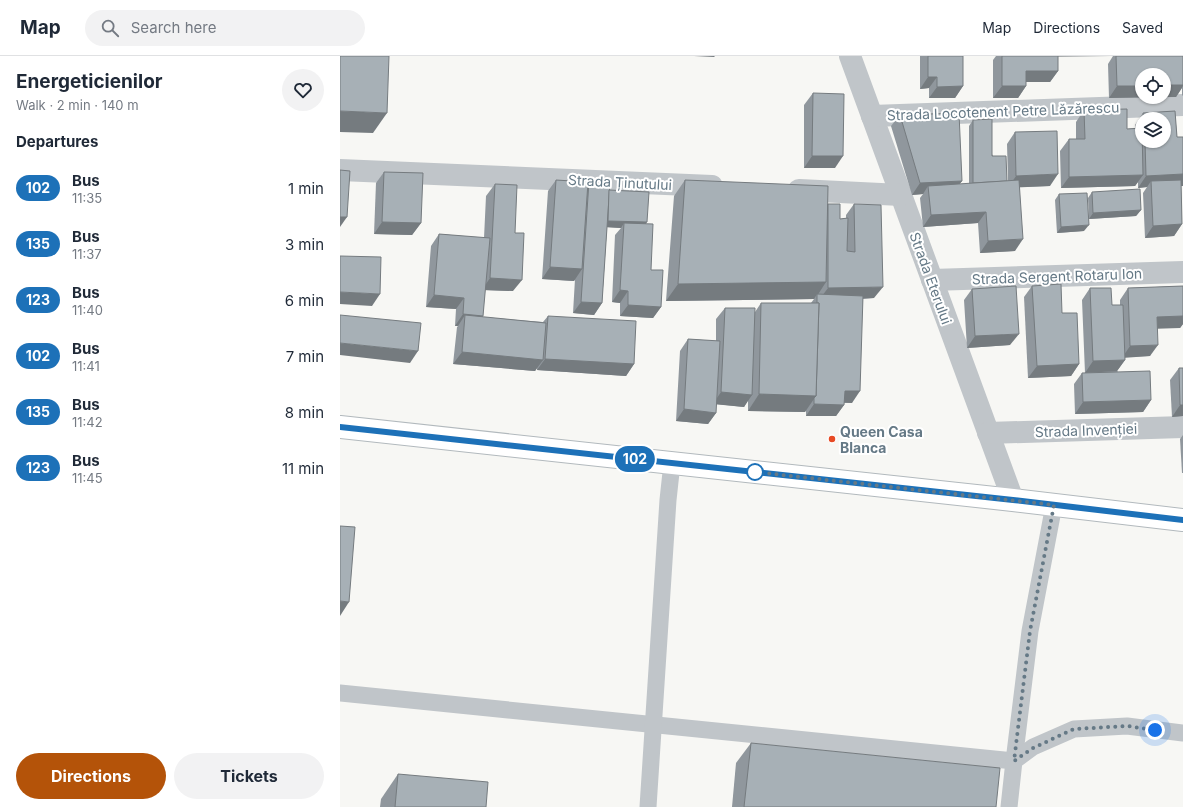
<!DOCTYPE html>
<html lang="en">
<head>
<meta charset="utf-8">
<style>
  body { margin:0; font-family:Inter,sans-serif; background:#f2f2f3; color:#1f2937; height:100vh; display:flex; flex-direction:column; font-size:15px; white-space:nowrap }
  * { box-sizing:border-box; margin:0 }
  p { font-size:13px; color:#747a83 }
  .icon { flex:none; width:22px; height:22px; fill:none; stroke:currentColor; stroke-width:2; stroke-linecap:round; stroke-linejoin:round }
  .map { position:relative; flex:1; overflow:hidden }
  .panel { display:flex; flex-direction:column; background:#fff; width:340px }
  .panel>* { flex:none }
  .badge { padding:0 8px; border-radius:13px; font-size:14px; line-height:26px }
  .fabs { position:absolute; left:795px; top:12px; display:grid; gap:8px }
  .fabs a { display:grid; place-items:center; width:36px; height:36px; border-radius:50%; background:#fff; box-shadow:0 1px 3px #0004; font-size:20px }
  .you { position:absolute; width:20px; height:20px; margin:-10px; border:3px solid #fff; border-radius:50%; background:#1a73e8; box-shadow:0 0 0 6px #1a73e833 }
  .map>.badge { position:absolute; translate:-50% -50%; box-shadow:0 0 0 2px #fff }
  h2 { padding:0 16px; font-size:15px; line-height:36px }
  .round { display:grid; place-items:center; flex:none; width:42px; height:42px; border-radius:21px; background:#f2f2f3 }
  .summary { display:flex; align-items:center; justify-content:space-between; height:68px; padding:0 16px }
  h1 { font-size:19px; font-weight:700; line-height:30px }
  .primary-button { display:flex; gap:8px; margin-top:auto; padding:8px 16px }
  .primary-button a { flex:1; height:46px; border-radius:24px; background:#b45309; color:#fff; font-size:16px; font-weight:700; line-height:46px; text-align:center }
  .primary-button a+a { background:#f2f2f3; color:#1f2937 }
  ul { padding:0; list-style:none }
  li { display:flex; align-items:center; gap:12px; height:56px; padding:0 16px }
  li div { flex:1 }
  li b { display:block; font-size:15px }
  li em { font-style:normal }
  li .badge { min-width:44px; font-weight:700; text-align:center }
  header { display:flex; align-items:center; gap:24px; box-sizing:border-box; height:56px; padding:0 20px; background:#fff; border-bottom:1px solid #e0e1e3 }
  header strong { font-size:19px }
  nav { display:flex; gap:22px; margin-inline-start:auto; font-size:14px }
  .search { width:280px; height:36px; background:#f2f2f3; display:flex; align-items:center; gap:10px; box-sizing:border-box; padding:0 14px; border-radius:22px; color:#747a83; font-size:15px }
  main { display:flex; flex:1; min-height:0 }
  .map>svg:first-child { display:block }
  .lines { fill:none; stroke-linecap:round; stroke-linejoin:round }
  .secondary-casing { stroke:#b2b9bd; stroke-width:24 }
  .lane { stroke:#c0c5c9; stroke-width:17 }
  .street { stroke:#c0c5c9; stroke-width:22 }
  .secondary { stroke:#fff; stroke-width:22 }
  .wall { fill:#90979d; fill-rule:evenodd }
  .shaded-wall { fill:#757b7f }
  .building { fill:#a7b0b6; stroke:#757b7f }
  .line-casing { stroke:#fff; stroke-width:9 }
  .line { stroke:#1d71b8; stroke-width:6 }
  .walk { stroke:#657986; stroke-width:4; stroke-dasharray:0 7.2 }
  .poi-dot { fill:#e74a24; stroke:#fff; stroke-width:1.5 }
  .stop-dot { fill:#fff; stroke:#1d71b8; stroke-width:2 }
  .labels { text-anchor:middle; dominant-baseline:central; stroke-width:4; stroke-linejoin:round; paint-order:stroke }
  .street-label { font-size:14px; fill:#657986; stroke:#fff }
  .poi-label { font-size:14px; font-weight:bold; fill:#657986; stroke:#fff; text-anchor:start }
</style>
</head>
<body>
<header>
<strong>Map</strong>
<div class="search"><svg class="icon" aria-label="search" viewBox="0 0 24 24"><circle cx="10" cy="10" r="6"/><path d="M15 15l6 6"/></svg>Search here</div>
<nav><a>Map</a><a>Directions</a><a>Saved</a></nav>
</header>
<main>
<section class="panel">
<div class="summary"><div><h1>Energeticienilor</h1><p>Walk · 2 min · 140 m</p></div><a class="round"><svg class="icon" aria-label="heart" viewBox="0 0 24 24"><path d="M12 20l-8-8c-3-5 5-10 8-4 3-6 11-1 8 4z"/></svg></a></div>
<h2>Departures</h2>
<ul>
<li><span class="badge" style="background:#1d71b8;color:#fff">102</span><div><b>Bus</b><p>11:35</p></div><em>1 min</em></li>
<li><span class="badge" style="background:#1d71b8;color:#fff">135</span><div><b>Bus</b><p>11:37</p></div><em>3 min</em></li>
<li><span class="badge" style="background:#1d71b8;color:#fff">123</span><div><b>Bus</b><p>11:40</p></div><em>6 min</em></li>
<li><span class="badge" style="background:#1d71b8;color:#fff">102</span><div><b>Bus</b><p>11:41</p></div><em>7 min</em></li>
<li><span class="badge" style="background:#1d71b8;color:#fff">135</span><div><b>Bus</b><p>11:42</p></div><em>8 min</em></li>
<li><span class="badge" style="background:#1d71b8;color:#fff">123</span><div><b>Bus</b><p>11:45</p></div><em>11 min</em></li>
</ul>
<div class="primary-button"><a>Directions</a><a>Tickets</a></div>
</section>
<div class="map">
<svg width="843" height="751" viewBox="0 0 843 751">
  <rect width="100%" height="100%" fill="#f7f7f4"/>
  <g class="lines">
    <g class="secondary-casing">
      <path id="secondary" d="M0 371 673 444 843 464"/>
    </g>
    <g class="lane">
      <path d="M0 637 674 705 690 575 714 449"/>
      <path d="M308 751 328 444 332 407"/>
      <path d="M669 751 674 705 693 691 734 673 787 670 843 677"/>
    </g>
    <g class="street">
      <path d="M510 0 673 444"/>
      <path d="M532 60 843 49"/>
      <path d="M0 114 372 130"/>
      <path d="M459 134 561 139"/>
      <path d="M592 224 843 216"/>
      <path d="M648 377 843 371"/>
    </g>
    <use href="#secondary" class="secondary"/>
  </g>
  <g class="wall">
    <path d="M580 0H623V30L615 42H589V32L580 33Z"/>
    <path d="M656 0H771H718V15L710 26H686V30L678 42H653V4Z"/>
    <path d="M773 0H843V39L842 40V32L836 41 769 42 768 8Z"/>
    <path d="M473 37 495 112H464V49Z"/>
    <path d="M787 53V73L795 72V69L803 57 835 55 837 81H843V130H841L842 168 834 180 805 182 803 137 807 131 798 132V126L795 130 721 132 720 95 729 83H736V66L744 54ZM802 63H824V85H802Z"/>
    <path d="M560 59 622 125 619 128H629V70L633 64 667 125H668L667 88 675 76 710 130 680 131 675 195 640 197 638 167 583 171 580 142 583 138 572 139 551 70Z"/>
    <path d="M44 116 81 167 72 179 34 178 36 127Z"/>
    <path d="M216 124 247 128 249 125 269 134 306 168 311 214 321 251 313 262 280 260V247L272 246 275 179 281 172 267 171 262 247 254 259 233 257 235 223 234 225 202 223 208 135Z"/>
    <path d="M345 124 488 148 500 163 506 162V159L514 148 534 242 523 243 512 347H504V349L496 360H466V354L465 356 408 355V344L404 351 376 348V357L368 368 336 365 340 295 348 283 376 285V263L385 252 415 256 421 247H471L474 243 326 245 334 140Z"/>
    <path d="M155 128 175 177 173 235 145 234 143 260 142 261 203 266 208 260 294 308 286 320 197 314V312L195 315 113 308 117 271 118 270H115L116 253 86 251 91 190 99 178 144 182 146 140Z"/>
    <path d="M752 136 801 154 796 160 749 163 748 142Z"/>
    <path d="M719 138 744 175 717 177 715 144Z"/>
    <path d="M692 230 722 257 739 308 731 320 688 322 684 241Z"/>
    <path d="M843 230V268L840 272H818L810 300 785 301V304L777 315 811 344 803 356 735 358 734 328 742 317H745L742 244 750 232 772 249H780V244L788 232Z"/>
    <path d="M632 233 670 289 627 292 624 244Z"/>
    <path d="M839 312H843V360L832 361 830 324Z"/>
    <path d="M843 379V417H842L840 383Z"/>
    <path d="M411 687 656 751H392L396 707Z"/>
    <path d="M58 718 146 751H40L41 743Z"/>
  </g>
  <g class="shaded-wall">
    <path d="M354 0H375L374 1Z"/>
    <path d="M688 0H771L688 1Z"/>
    <path d="M686 15H718L710 26H678Z"/>
    <path d="M588 21H597L589 32 580 33Z"/>
    <path d="M824 29H843V30L836 41H824Z"/>
    <path d="M623 30 615 42H589L597 31Z"/>
    <path d="M662 30H686L678 42H653Z"/>
    <path d="M777 30H802V41H819L769 42Z"/>
    <path d="M0 55 47 57 33 77 0 76Z"/>
    <path d="M472 100H503L495 112H464Z"/>
    <path d="M718 118 710 130 668 132 676 120Z"/>
    <path d="M843 118V130L811 131V125L807 131 798 132 806 120Z"/>
    <path d="M803 119 795 130 721 132 729 121Z"/>
    <path d="M622 125 614 136 588 130 583 138 572 139 580 127Z"/>
    <path d="M801 154 796 160 749 163 753 157Z"/>
    <path d="M646 156 638 167 583 171 591 159Z"/>
    <path d="M0 161H7L0 171Z"/>
    <path d="M268 165 307 166 303 173 284 167 281 172 263 171Z"/>
    <path d="M42 166 81 167 72 179 34 178Z"/>
    <path d="M842 168 834 180 805 182 813 170Z"/>
    <path d="M749 169 744 175 717 177 721 171Z"/>
    <path d="M683 183 675 195 640 197 648 185Z"/>
    <path d="M210 211 242 213 234 225 202 223Z"/>
    <path d="M150 222 182 224 173 235 142 234Z"/>
    <path d="M486 226 477 240V238L474 243 326 245 338 228Z"/>
    <path d="M543 231 534 242 479 244 488 232Z"/>
    <path d="M280 234 288 235 280 247 272 246Z"/>
    <path d="M0 236 40 238 32 250 0 248Z"/>
    <path d="M94 239 124 242 116 253 86 251Z"/>
    <path d="M241 246 262 247 254 259 233 257Z"/>
    <path d="M288 249 321 251 313 262 280 260Z"/>
    <path d="M123 258 143 260 135 271 125 259 118 270H115Z"/>
    <path d="M843 260V268L840 272 809 273 817 261Z"/>
    <path d="M679 278 670 289 627 292 635 280Z"/>
    <path d="M0 287 78 295 70 307 0 299Z"/>
    <path d="M818 289 810 300 782 302 790 290Z"/>
    <path d="M122 296 203 304 195 315 113 308Z"/>
    <path d="M205 303 294 308 286 320 197 314Z"/>
    <path d="M785 304 777 315 745 317 753 305Z"/>
    <path d="M739 308 731 320 688 322 697 310Z"/>
    <path d="M505 335H520L512 347 497 346Z"/>
    <path d="M381 336 412 339 404 351 373 348Z"/>
    <path d="M419 338 476 340 465 356 408 355Z"/>
    <path d="M811 344 803 356 735 358 743 346Z"/>
    <path d="M474 348 504 349 496 360H466Z"/>
    <path d="M840 349H843V360L832 361Z"/>
    <path d="M344 353 376 357 368 368 336 365Z"/>
    <path d="M0 545 9 546 0 560Z"/>
  </g>
  <g class="building">
    <path d="M0 0H49L47 57 0 55Z"/>
    <path d="M588 0H623V30L597 31V21H588Z"/>
    <path d="M662 0H718V15H686V30H662Z"/>
    <path d="M776 0H843V29H824V19H802V30H777Z"/>
    <path d="M473 37 504 38 503 100H472Z"/>
    <path d="M787 53V73L802 72 803 119 729 121V83H745L744 54Z"/>
    <path d="M835 55 837 81H843V118L806 120 805 85H824V63H804L803 57Z"/>
    <path d="M619 57 622 125 580 127 560 59Z"/>
    <path d="M652 63V100H666L667 125 633 127V64Z"/>
    <path d="M717 75 718 118 676 120 675 76Z"/>
    <path d="M0 114 10 115 7 161H0Z"/>
    <path d="M44 116 83 117 81 167 42 166Z"/>
    <path d="M216 124 248 126 242 213 210 211Z"/>
    <path d="M345 124 488 130 486 226 338 228Z"/>
    <path d="M679 124 683 183 648 185 646 156 591 159 588 130Z"/>
    <path d="M841 124 842 168 813 170 811 125Z"/>
    <path d="M249 125 270 126 262 247 241 246Z"/>
    <path d="M155 128 177 129 175 177H184L182 224 150 222Z"/>
    <path d="M800 133 801 154 753 157 752 136Z"/>
    <path d="M269 134 309 136 307 166 268 165Z"/>
    <path d="M747 137 749 169 721 171 719 138Z"/>
    <path d="M488 148H500V163L508 162 507 195 515 196 514 148 541 149 543 231 488 232Z"/>
    <path d="M284 167 313 168 311 214H323L321 251 288 249V235L280 234Z"/>
    <path d="M99 178 150 182 143 260 123 258 124 242 94 239Z"/>
    <path d="M0 200 41 201 40 238 0 236Z"/>
    <path d="M721 228 722 257H737L739 308 697 310 692 230Z"/>
    <path d="M676 230 679 278 635 280 632 233Z"/>
    <path d="M843 230V260L817 261 818 289 790 290 788 232Z"/>
    <path d="M750 232H771L772 249H783L785 304 753 305Z"/>
    <path d="M477 238 523 240 520 335H505L504 349 474 348V342L476 340 479 247H477Z"/>
    <path d="M421 247H479L476 340 419 338Z"/>
    <path d="M385 252H415L412 339 381 336Z"/>
    <path d="M0 259 81 267 78 295 0 287Z"/>
    <path d="M125 259 206 267 203 304 122 296Z"/>
    <path d="M208 260 296 265 294 308 205 303Z"/>
    <path d="M348 283 380 285 376 357 344 353Z"/>
    <path d="M839 312H843V349H840Z"/>
    <path d="M810 315 811 344 743 346 742 317Z"/>
    <path d="M0 470 15 471 9 546 0 545Z"/>
    <path d="M411 687 660 712 656 751H404Z"/>
    <path d="M58 718 148 726 146 751H55Z"/>
  </g>
  <g class="lines">
    <g class="line-casing">
      <path id="line" d="M0 371 673 444 843 464"/>
    </g>
    <use href="#line" class="line"/>
    <path class="walk" d="M415 416 714 449 690 575 674 705 693 692 734 673 787 670 815 674"/>
  </g>
  <circle class="poi-dot" cx="492" cy="383" r="4"/>
  <circle class="stop-dot" cx="415" cy="416" r="8"/>
  <g class="labels">
    <g class="street-label">
      <text transform="translate(663 55) rotate(-2)">Strada Locotenent Petre Lăzărescu</text>
      <text transform="translate(280 126) rotate(3)">Strada Ținutului</text>
      <text transform="translate(717 220) rotate(-2)">Strada Sergent Rotaru Ion</text>
      <text transform="translate(591 222) rotate(70)">Strada Eterului</text>
      <text transform="translate(746 374) rotate(-2)">Strada Invenției</text>
    </g>
    <g class="poi-label">
      <text x="500" y="375">Queen Casa<tspan x="500" dy="16">Blanca</tspan></text>
    </g>
  </g>
</svg>
<div class="fabs">
<a><svg class="icon" aria-label="locate" viewBox="0 0 24 24"><circle cx="12" cy="12" r="6"/><path d="M12 2v4M12 18v4M2 12h4M18 12h4"/></svg></a>
<a><svg class="icon" aria-label="layers" viewBox="0 0 24 24"><path d="M12 4l9 5-9 5-9-5zM3 14l9 5 9-5"/></svg></a>
</div>
<div class="you" style="left:815px;top:674px"></div>
<b class="badge" style="left:295px;top:403px;background:#1d71b8;color:#fff">102</b>
</div>
</main>
</body>
</html>
